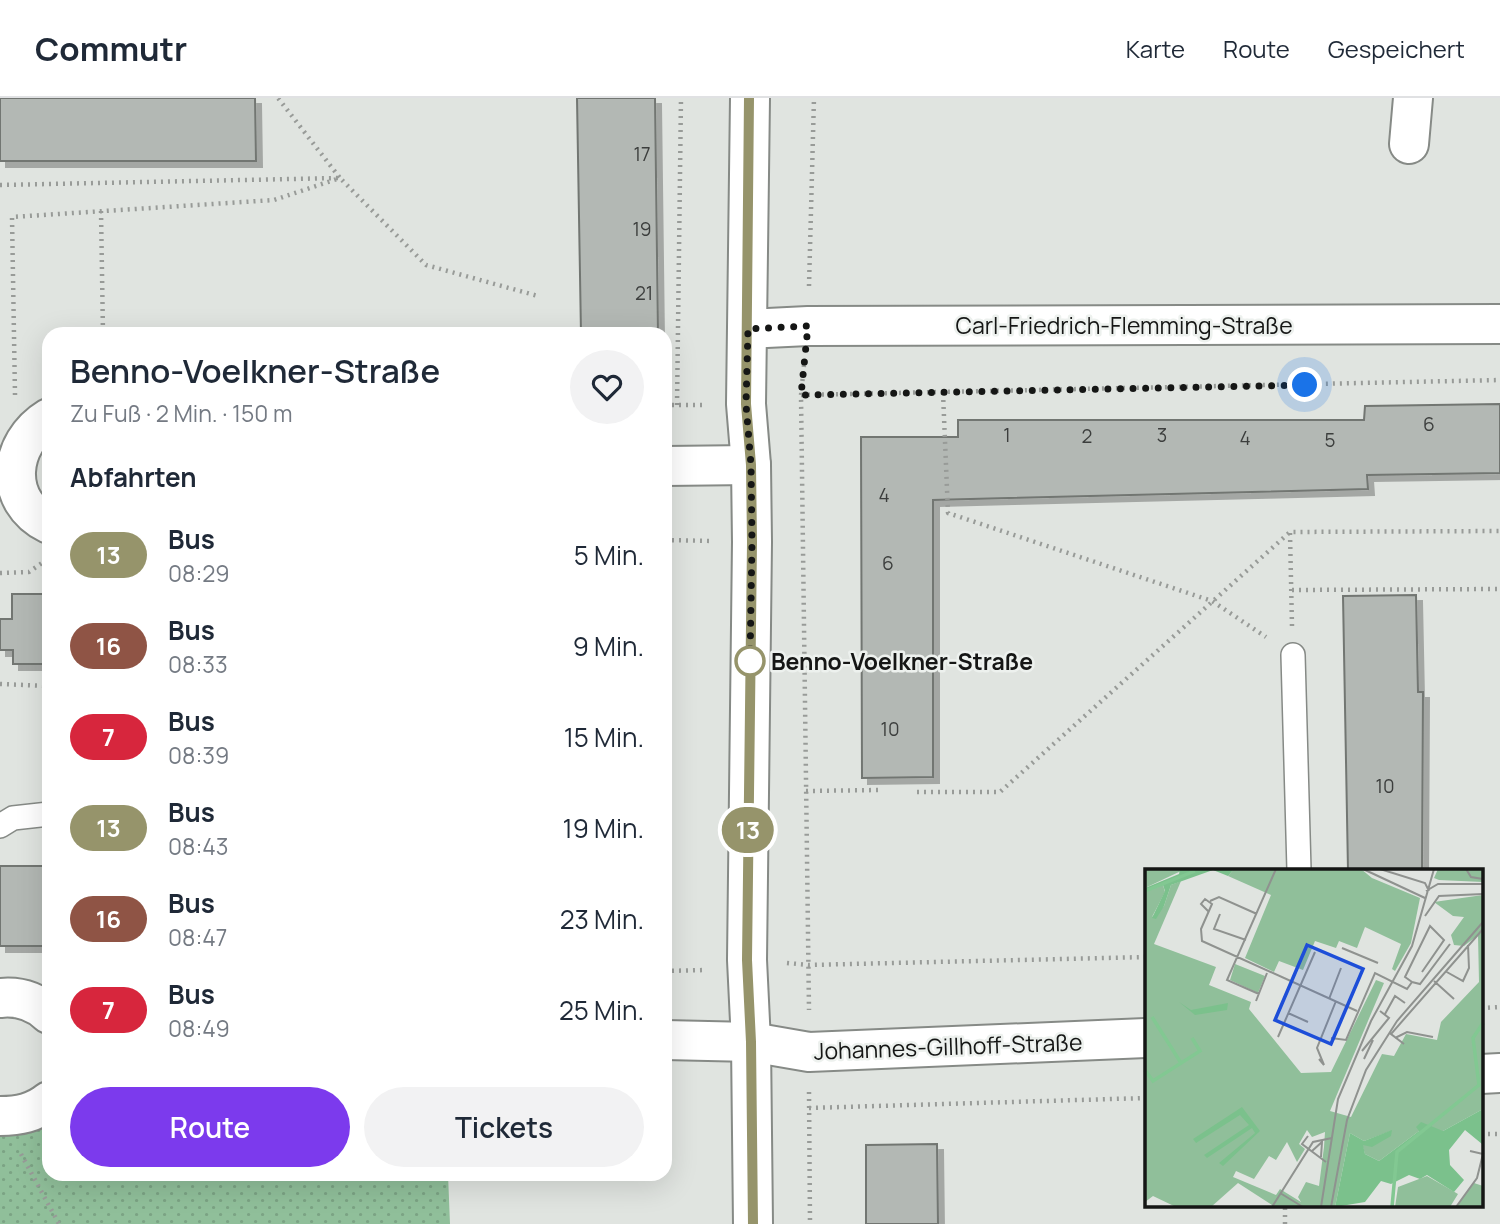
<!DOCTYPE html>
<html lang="de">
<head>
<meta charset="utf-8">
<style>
  body { margin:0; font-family:Manrope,sans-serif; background:#f2f2f3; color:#1f2937; height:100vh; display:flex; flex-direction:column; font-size:26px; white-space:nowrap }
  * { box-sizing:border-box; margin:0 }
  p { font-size:23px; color:#747a83 }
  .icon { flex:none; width:38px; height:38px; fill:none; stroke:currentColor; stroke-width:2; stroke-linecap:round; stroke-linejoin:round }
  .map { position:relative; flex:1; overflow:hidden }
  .details { position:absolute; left:42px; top:229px; width:630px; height:854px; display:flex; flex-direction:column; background:#fff; border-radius:21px; box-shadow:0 7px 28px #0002 }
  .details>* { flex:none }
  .badge { padding:0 14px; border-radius:23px; font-size:24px; line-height:46px }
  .you { position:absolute; width:35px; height:35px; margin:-18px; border:5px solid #fff; border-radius:50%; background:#1a73e8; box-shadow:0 0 0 10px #1a73e833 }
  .map>.badge { position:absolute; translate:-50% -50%; box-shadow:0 0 0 4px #fff }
  h2 { padding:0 28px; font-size:26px; line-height:63px }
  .round { display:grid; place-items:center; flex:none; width:74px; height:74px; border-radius:37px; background:#f2f2f3 }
  .summary { display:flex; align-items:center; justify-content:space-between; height:119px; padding:0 28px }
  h1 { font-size:33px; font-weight:600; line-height:52px }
  .cta { display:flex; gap:14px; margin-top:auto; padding:14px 28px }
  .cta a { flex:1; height:80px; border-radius:42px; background:#7c3aed; color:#fff; font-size:28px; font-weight:600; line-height:80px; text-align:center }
  .cta a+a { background:#f2f2f3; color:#1f2937 }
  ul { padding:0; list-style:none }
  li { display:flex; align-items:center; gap:21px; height:91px; padding:0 28px }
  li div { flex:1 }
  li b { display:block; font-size:26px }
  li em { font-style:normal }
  li .badge { min-width:77px; font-weight:700; text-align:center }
  header { display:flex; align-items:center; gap:42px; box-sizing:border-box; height:98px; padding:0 35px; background:#fff; border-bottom:2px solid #e0e1e3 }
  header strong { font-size:33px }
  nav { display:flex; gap:38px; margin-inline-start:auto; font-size:24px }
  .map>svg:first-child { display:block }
  .grass { fill:url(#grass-dots) }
  .building { fill:#b3b8b4; stroke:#727672; stroke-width:2; filter:url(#shadow) }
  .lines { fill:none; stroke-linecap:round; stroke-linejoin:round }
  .service-casing { stroke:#868a86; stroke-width:26 }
  .minor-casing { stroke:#868a86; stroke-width:42 }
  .path { stroke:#989b98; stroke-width:4.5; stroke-dasharray:2 5; stroke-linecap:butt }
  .service { stroke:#fff; stroke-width:23 }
  .minor { stroke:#fff; stroke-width:38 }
  .line-casing { stroke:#fff; stroke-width:16 }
  .line { stroke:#96946b; stroke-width:10 }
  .walk { stroke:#151615; stroke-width:7; stroke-dasharray:0 12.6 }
  .stop-dot { fill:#fff; stroke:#96946b; stroke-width:3.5 }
  .labels { text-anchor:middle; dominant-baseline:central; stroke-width:5; stroke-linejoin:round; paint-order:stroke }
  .number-label { font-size:19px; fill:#3c3e3d }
  .street-label { font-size:23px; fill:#151615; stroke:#edf1ee }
  .stop-label { font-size:23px; font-weight:bold; fill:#151615; stroke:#edf1ee; text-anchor:start }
  .inset-river { fill:none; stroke:#82c892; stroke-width:3.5 }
  .inset-road { fill:none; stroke:#8f928f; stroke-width:2 }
  .view { fill:#1d4ed8; fill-opacity:0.15; stroke:#1d4ed8; stroke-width:3.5 }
  .inset-edge { fill:none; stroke:#151615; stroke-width:3.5 }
</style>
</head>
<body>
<header>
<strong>Commutr</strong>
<nav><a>Karte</a><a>Route</a><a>Gespeichert</a></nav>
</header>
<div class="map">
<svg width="1500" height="1126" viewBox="0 0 1500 1126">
  <defs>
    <pattern id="grass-dots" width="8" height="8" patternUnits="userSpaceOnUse" patternTransform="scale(1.75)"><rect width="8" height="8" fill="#90bf9a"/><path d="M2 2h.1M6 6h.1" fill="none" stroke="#7ba384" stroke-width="1.8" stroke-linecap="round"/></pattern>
    <filter id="shadow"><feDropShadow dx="6" dy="6" stdDeviation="0" flood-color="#0004"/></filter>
  </defs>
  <rect width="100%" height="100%" fill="#e0e4e0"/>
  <path class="grass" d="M0 1020H49V1076H448L450 1126H0Z"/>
  <g class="building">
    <path d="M0 0H255L256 63H0Z"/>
    <path d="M577 0H655L658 236H581Z"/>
    <path d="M1500 306V375L1367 377 1368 391 933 402V679L862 680 861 339H958V322H1364L1365 308Z"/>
    <path d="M12 496H49V566H13V552H0V521H12Z"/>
    <path d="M1416 497 1418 594H1423L1422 773H1348L1343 498Z"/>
    <rect x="0" y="768" width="49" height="80"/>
    <path d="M937 1046 938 1126H866V1047Z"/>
  </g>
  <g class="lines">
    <g class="service-casing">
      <g id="service">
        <path d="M1293 557 1299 772"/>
        <path d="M0 728 13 720 49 716"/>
      </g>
    </g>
    <g class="minor-casing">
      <g id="minor">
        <path d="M750 0 746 306 751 367 752 444 747 862 751 944 753 1126"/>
        <path d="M1409 46 1413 0"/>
        <path d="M748 231 808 228 1500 226"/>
        <path d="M49 320C8 345 2 403 49 426"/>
        <path d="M665 368 751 367"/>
        <path d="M0 900C19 898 35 903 49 916"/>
        <path d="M665 942 751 944 809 954 1146 940"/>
        <path d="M1481 976 1500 975"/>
        <path d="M0 1018C19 1018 34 1015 49 1003"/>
      </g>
    </g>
    <g class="path">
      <path d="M0 87 340 80 426 167 538 198"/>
      <path d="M101 113 103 236"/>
      <path d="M809 188 814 0"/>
      <path d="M804 267 801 297 809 912"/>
      <path d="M943 295 948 415 1212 503 1266 539"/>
      <path d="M15 297 12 119 274 102 340 80 278 0"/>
      <path d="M801 297 1500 282"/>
      <path d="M665 307H706"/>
      <path d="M677 307 681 0"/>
      <path d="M1290 435 1292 528"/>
      <path d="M665 442 713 443"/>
      <path d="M0 475 29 474 42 465"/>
      <path d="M1292 492 1500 491"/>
      <path d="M0 586 49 588"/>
      <path d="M806 693 879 692"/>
      <path d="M917 694H1000L1290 434 1500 433"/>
      <path d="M787 865 809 867 1146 859"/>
      <path d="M665 873 706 872"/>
      <path d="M1481 910 1500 909"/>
      <path d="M809 994 810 1126"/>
      <path d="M809 1010 1146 1000"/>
      <path d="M1481 1036H1500"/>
      <path d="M21 1056 59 1126"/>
      <path d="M1285 1126V1107"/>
    </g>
    <use href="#service" class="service"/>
    <use href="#minor" class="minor"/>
  </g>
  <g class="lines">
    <g class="line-casing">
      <path id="line" d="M749 0 746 306 751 367 752 444 747 862 751 944 753 1126"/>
    </g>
    <use href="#line" class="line"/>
    <path class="walk" d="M750 563 752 444 751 367 746 306 748 231 808 228 801 297 1305 287"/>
  </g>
  <circle class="stop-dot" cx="750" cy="563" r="14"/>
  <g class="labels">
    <g class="number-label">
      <text x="642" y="56">17</text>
      <text x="642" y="131">19</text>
      <text x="644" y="195">21</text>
      <text x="1429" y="326">6</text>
      <text x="1007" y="337">1</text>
      <text x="1162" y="337">3</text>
      <text x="1087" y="338">2</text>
      <text x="1245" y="340">4</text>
      <text x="1330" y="342">5</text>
      <text x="884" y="397">4</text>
      <text x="888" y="465">6</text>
      <text x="890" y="631">10</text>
      <text x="1385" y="688">10</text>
    </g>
    <g class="street-label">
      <text x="1124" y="227">Carl-Friedrich-Flemming-Straße</text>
      <text transform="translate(948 948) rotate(-2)">Johannes-Gillhoff-Straße</text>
    </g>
    <g class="stop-label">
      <text x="771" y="563">Benno-Voelkner-Straße</text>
    </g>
  </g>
  <g transform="translate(1145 771)">
    <rect width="338" height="338" fill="#e0e4e0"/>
    <path d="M1 0H35L36 2 0 19ZM89 0H216L227 9 275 29 266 74 250 102 247 100 256 75 220 58 212 79 194 72 191 79 170 72 158 101 134 92 129 103 100 89 126 26 83 7ZM293 0H338V13L294 11 289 9ZM36 12 9 75 71 98 64 116 106 133 104 140 156 204 186 203 231 111 239 114 185 242 206 248 237 185 249 187 261 165 292 171 296 153 334 113 333 66 319 77 309 76 306 66 319 48 308 47 289 33 338 26V240L298 262H274L234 292 220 285 217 275 246 262 219 272 205 264 190 338H130L93 314 66 338H31L8 327 0 333V23L18 16 20 23 7 48 19 37 26 16ZM162 261 167 268 180 263 179 278 174 317 161 313 153 328 156 333 135 320 131 326 88 308 91 302 109 310 124 287 131 291 142 273 152 293 160 280 154 275ZM90 95 120 107 113 124 85 111ZM282 307 313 325 305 338H250L253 318ZM329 314 338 317V338H311Z" fill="#90bf9a" fill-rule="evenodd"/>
    <path d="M35 0H89L83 7 68 1 26 16 19 37 11 50 7 49 20 22 18 16 0 23V19L34 5ZM34 133 46 141 83 134 82 141 50 146ZM97 238 115 262 78 297 74 294 110 264 107 259 62 289 59 286 104 256 95 246 51 274 48 270ZM338 240 337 275 320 261 304 281 305 296 319 311 309 323 282 306 275 310 264 306 246 315 236 312 220 333 190 338 205 264 219 272 247 261 246 267 227 278 218 276 220 285 234 292 274 262 271 258 276 253 298 262Z" fill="#7bc18c"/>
    <path class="inset-river" d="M0 22 50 2M7 148 36 194M0 201 8 212 55 182 47 169M247 338 252 283 334 216 328 169 338 154"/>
    <path class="inset-road" d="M218 0 280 29M235 0 280 14 284 22M321 0 326 8 338 10M281 22 293 15H338M65 32 74 28 112 45M63 42 56 35 60 30 67 35 56 60 57 72 212 142M75 45 69 60 101 71M280 47 294 27 338 25M197 79 233 94M300 102 318 112 324 99 323 76M289 112 309 130M267 113 275 115 305 75M114 125 82 111 131 0M184 130 196 99M111 132 122 104M143 144 163 153M240 145 250 127 260 134M133 168 170 83M186 169 201 171 230 104 262 120 267 113 260 108 285 57 299 71 277 103M250 169 262 163 288 168M259 175 246 165 338 60M217 182 244 149 235 142M174 190 179 196 172 179 191 132M219 190 228 171M163 267 157 275 181 293M167 282 177 273 176 288M135 324 158 338M127 338 168 273 187 269M176 338 193 230 226 152 267 77 289 0M186 338 202 251 221 201 252 152 338 53M311 338 332 309 338 285 325 282"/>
    <path class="view" d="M162 76 218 100 186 175 130 151Z"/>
    <rect width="338" height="338" class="inset-edge"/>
  </g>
</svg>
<div class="you" style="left:1305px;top:287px"></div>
<b class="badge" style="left:748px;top:732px;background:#96946b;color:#fff">13</b>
<section class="details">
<div class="summary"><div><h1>Benno-Voelkner-Straße</h1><p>Zu Fuß · 2 Min. · 150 m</p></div><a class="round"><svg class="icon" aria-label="heart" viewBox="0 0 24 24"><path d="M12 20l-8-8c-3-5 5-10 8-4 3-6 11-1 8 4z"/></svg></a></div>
<h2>Abfahrten</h2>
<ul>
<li><span class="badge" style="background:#96946b;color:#fff">13</span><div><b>Bus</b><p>08:29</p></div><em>5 Min.</em></li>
<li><span class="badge" style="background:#8f5445;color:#fff">16</span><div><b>Bus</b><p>08:33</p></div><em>9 Min.</em></li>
<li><span class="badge" style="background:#d7263d;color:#fff">7</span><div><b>Bus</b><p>08:39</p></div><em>15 Min.</em></li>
<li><span class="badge" style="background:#96946b;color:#fff">13</span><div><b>Bus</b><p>08:43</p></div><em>19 Min.</em></li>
<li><span class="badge" style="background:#8f5445;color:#fff">16</span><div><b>Bus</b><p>08:47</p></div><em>23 Min.</em></li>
<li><span class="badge" style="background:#d7263d;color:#fff">7</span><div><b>Bus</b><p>08:49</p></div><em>25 Min.</em></li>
</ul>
<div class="cta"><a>Route</a><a>Tickets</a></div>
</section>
</div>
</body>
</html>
